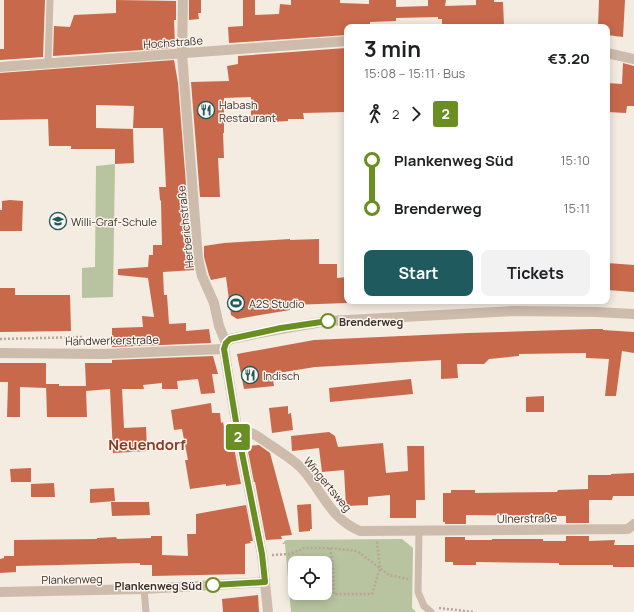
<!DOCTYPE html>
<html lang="en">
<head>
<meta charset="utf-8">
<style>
  body { margin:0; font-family:Manrope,sans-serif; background:#f2f2f2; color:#202124; height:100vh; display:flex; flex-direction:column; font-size:15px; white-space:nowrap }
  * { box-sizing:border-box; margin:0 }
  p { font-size:13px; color:#757577 }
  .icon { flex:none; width:22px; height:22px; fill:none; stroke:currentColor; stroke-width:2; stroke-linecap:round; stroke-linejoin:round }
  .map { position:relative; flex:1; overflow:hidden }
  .details { position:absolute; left:344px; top:24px; width:266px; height:280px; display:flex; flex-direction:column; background:#fff; border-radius:8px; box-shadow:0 2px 10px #0003 }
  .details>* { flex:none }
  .badge { padding:0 8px; border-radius:3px; font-size:14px; line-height:26px }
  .tools { position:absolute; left:288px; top:556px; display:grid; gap:8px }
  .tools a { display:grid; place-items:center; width:44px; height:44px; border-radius:8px; background:#fff; box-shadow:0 2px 10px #0003; font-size:20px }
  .map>.badge { position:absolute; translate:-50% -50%; box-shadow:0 0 0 2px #fff }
  .legs { display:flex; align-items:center; gap:6px; height:44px; padding:0 20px; font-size:13px }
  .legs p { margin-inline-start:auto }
  .headline { display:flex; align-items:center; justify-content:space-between; height:68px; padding:0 20px }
  h1 { font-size:22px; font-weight:700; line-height:30px }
  .action { display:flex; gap:8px; margin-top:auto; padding:8px 20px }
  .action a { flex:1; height:46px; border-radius:8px; background:#1f5a5e; color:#fff; font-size:16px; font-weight:700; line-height:46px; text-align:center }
  .action a+a { background:#f2f2f2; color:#202124 }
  ul { padding:0 20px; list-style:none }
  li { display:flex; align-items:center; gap:14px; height:48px; font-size:15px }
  li i { display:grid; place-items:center; width:6px; height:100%; margin:0 5px; background:currentColor }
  li i::after { content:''; width:10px; height:10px; margin:-5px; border:3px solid; border-radius:50%; background:#fff }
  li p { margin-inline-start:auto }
  li:first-child i { background:linear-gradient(#0000 50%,currentColor 0) }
  li:last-child i { background:linear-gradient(currentColor 50%,#0000 0) }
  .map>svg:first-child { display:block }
  .green { fill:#b8c4a0; fill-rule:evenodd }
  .building { fill:#c8694b }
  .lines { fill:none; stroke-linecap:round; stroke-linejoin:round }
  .path { stroke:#b9a596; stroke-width:2.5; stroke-dasharray:2 2; stroke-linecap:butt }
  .lane { stroke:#cdbbac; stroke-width:7 }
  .street { stroke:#cdbbac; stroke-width:10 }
  .line-1-casing { stroke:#fff; stroke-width:9 }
  .line-1 { stroke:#6b8e23; stroke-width:6 }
  .stop-1-dot { fill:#fff; stroke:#6b8e23; stroke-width:2 }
  .labels { text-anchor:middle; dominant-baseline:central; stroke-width:3; stroke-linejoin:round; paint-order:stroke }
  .street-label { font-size:11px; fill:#3b302b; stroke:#fbf5ee }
  .poi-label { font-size:11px; fill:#3b302b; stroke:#fbf5ee; text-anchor:start }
  .stop-label { font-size:11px; font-weight:bold; fill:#3b302b; stroke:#fbf5ee; text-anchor:start }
  .district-label { font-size:15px; font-weight:bold; fill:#8c3b22; stroke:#fbf5ee }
</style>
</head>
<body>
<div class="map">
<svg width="634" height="612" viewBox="0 0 634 612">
  <rect width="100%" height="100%" fill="#f4ebe1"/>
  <g class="green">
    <path d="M115 164 113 297 82 298V268L95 267 96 166Z"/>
    <path d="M402 539 413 548 412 608 416 612H291L285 544H282L286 540ZM295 563H325V593H295Z"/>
  </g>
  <g class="building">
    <path d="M4 0H45L43 57 0 60V49H4Z"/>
    <path d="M116 0 176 1V20H174L175 46 172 47V48L53 56 54 26 70 27 74 15 116 13Z"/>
    <path d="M189 0H201V13H198L199 19 189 20Z"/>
    <path d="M243 0H255V15L279 14 280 4 291 5V0H340V3L369 4V0H396V7L428 6V0H446L445 6 476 5V0H494V2H503L504 25H486V27H442V19H438V17L396 18V21L370 22V27H347V35L229 43 228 27 243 26Z"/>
    <path d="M599 0H625L623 37 607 35V27H598Z"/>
    <path d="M346 48 347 89 345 90V112L303 113 304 119H288V121L271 122V121H251V97L224 98V133H223L224 158H218L220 197H200L191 82 229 81 227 66 238 64V56Z"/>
    <path d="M174 60 178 83 187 197H184L189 226 192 259 194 270 163 272 164 295H167L169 324 186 323V331L209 329 211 343 112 347V328L143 327 142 316 154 317 148 278 118 275V269L148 267 149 255H153V245H162L161 201 160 200 159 187H166L163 128H133L134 106 96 105V128L133 129 134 163 115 164V149H71V146H49L48 119 0 120V73Z"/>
    <path d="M623 63 634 66V106H627L626 113 607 112V83L622 84Z"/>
    <path d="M10 200 23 201 22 231H0V210H2V201Z"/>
    <path d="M290 239V240L319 239V264H337V278L347 277V303L290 305V310L237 319 231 315 226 277 211 280 209 275 204 257V246L224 243Z"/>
    <path d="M607 263 634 265V292L607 290Z"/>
    <path d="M0 288H15V295H70L71 331 0 332Z"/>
    <path d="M593 329H603V330L634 332V353L622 351 616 396H605L609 359 586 358V353L519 354V356L489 359 484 364H457L458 378 441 379V360L315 367 272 374 274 386 244 389 237 354 314 340 468 333Z"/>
    <path d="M213 356 218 374H212L215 393 201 394 198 379 177 381 178 389H162V383L143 385 144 389H122L124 428 146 427 147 451 113 453 110 389 86 391 87 417H47L46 384H59V386H86L85 363H112V360Z"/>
    <path d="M0 363H46V388L20 387V417H7L8 382H0Z"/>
    <path d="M411 379 413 394 330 402 329 388Z"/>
    <path d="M544 396V412H526V397Z"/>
    <path d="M211 403 212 413H220L221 423 223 422 228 448H234L241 484 226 486V484L190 489 185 460H188L182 429 174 430 171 410Z"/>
    <path d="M288 406V414L291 413 293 430 272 433 269 408Z"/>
    <path d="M329 432 335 436 338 447 383 443 386 473 408 471 407 446H424L425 500H416V518H390V495L368 497V505L346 506 344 470 322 472 319 448 292 451 291 436Z"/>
    <path d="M259 445 270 453 292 535 281 536 282 539 266 540 255 482H254L247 446Z"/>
    <path d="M31 468V482H11L10 469Z"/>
    <path d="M634 473V496H613L612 500H589V523H566V516L466 515V524H445V522H443V493H451V490H475V493L557 492 558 490 588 489V475H611V474Z"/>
    <path d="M54 483 55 497H31V484Z"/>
    <path d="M114 488 115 501 90 503V489Z"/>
    <path d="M111 502H149L150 515 112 516Z"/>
    <path d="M311 504 312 529H310V531L299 532 297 505Z"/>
    <path d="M246 505 253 541H250L251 543 245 544V574L152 576V565H140V563L16 566V572L0 573V559L4 558V556H14V540L97 539V538L116 537 117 539 151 538V536H162V555L188 556 187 534H196V514Z"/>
    <path d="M566 536H589V541L615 540 614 545H634V567H613V565H559V563L476 562V565H453V562H445V537H465V540H492V539H543V541H566Z"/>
    <path d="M258 595 259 612H223L222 599Z"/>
  </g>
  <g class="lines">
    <g class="path">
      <path d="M0 339 82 337"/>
      <path d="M330 548 333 567 334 594H372L380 568 377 541"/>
      <path d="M272 555 290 554 304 548H330L357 551 389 575 408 579"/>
      <path d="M439 608 474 612"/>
    </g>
    <g class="lane">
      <path d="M48 63 50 0"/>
      <path d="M419 531 418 592 424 606 431 612"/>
      <path d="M144 589 146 612"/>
    </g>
    <g class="street">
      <path d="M183 0 182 54 198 258 202 276 214 303 219 326 226 343 224 349 237 428 262 554 268 612"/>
      <path d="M607 53 634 59"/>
      <path d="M0 67 347 41"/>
      <path d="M226 343 230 339 240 337 281 329 328 321 513 311 596 312 634 314"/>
      <path d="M0 353 103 354 224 349"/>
      <path d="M237 428C243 430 251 432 257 436 262 439 267 443 272 446 283 454 296 461 304 471 324 494 330 518 360 531L628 529 634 524"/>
      <path d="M0 592 144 589 265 582"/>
    </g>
  </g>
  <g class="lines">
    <g class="line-1-casing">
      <path id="line-1" d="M213 585 265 582 262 554 237 428 224 349 226 343 230 339 281 328 328 321"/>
    </g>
    <use href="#line-1" class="line-1"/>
  </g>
  <defs>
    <g id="restaurant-ring" transform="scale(0.9)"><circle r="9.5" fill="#fbf5ee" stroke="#1f5a5e" stroke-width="1.5"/><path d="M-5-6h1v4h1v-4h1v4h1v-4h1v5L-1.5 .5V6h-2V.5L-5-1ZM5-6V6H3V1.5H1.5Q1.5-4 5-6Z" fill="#1f5a5e"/></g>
    <g id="school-ring" transform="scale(0.9)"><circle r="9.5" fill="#fbf5ee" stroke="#1f5a5e" stroke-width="1.5"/><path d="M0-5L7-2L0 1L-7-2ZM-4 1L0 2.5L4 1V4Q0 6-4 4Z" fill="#1f5a5e"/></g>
    <g id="stadium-ring" transform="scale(0.9)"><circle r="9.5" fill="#fbf5ee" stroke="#1f5a5e" stroke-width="1.5"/><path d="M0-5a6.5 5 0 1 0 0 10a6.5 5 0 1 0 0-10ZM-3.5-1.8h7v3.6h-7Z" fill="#1f5a5e"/></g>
  </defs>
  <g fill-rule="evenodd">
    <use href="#restaurant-ring" x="206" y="110"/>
    <use href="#school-ring" x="58" y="221"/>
    <use href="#stadium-ring" x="236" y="303"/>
    <use href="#restaurant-ring" x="250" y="375"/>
  </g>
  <g class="stop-1-dot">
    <circle cx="328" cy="321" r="7"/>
    <circle cx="213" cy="585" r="7"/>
  </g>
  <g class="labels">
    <g class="street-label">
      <text transform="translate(173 42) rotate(-4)">Hochstraße</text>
      <text transform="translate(185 227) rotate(-96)">Herberichstraße</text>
      <text transform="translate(112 340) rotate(-1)">Handwerkerstraße</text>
      <text transform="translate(328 484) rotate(50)">Wingertsweg</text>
      <text transform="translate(527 518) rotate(-1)">Ulnerstraße</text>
      <text transform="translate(72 579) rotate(-1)">Plankenweg</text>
    </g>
    <g class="poi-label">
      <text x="219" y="104">Habash<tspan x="219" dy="13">Restaurant</tspan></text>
      <text x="71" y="221">Willi-Graf-Schule</text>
      <text x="249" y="303">A2S Studio</text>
      <text x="263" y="375">Indisch</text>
    </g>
    <g class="stop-label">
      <text x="339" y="321">Brenderweg</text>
      <text x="202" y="585" text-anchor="end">Plankenweg Süd</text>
    </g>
    <g class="district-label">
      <text x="147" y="444">Neuendorf</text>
    </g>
  </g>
</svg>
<div class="tools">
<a><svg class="icon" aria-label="locate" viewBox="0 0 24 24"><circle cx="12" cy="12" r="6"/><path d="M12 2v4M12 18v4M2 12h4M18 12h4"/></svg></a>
</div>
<b class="badge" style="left:238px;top:437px;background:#6b8e23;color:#fff">2</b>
<section class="details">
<div class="headline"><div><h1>3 min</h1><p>15:08 – 15:11 · Bus</p></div><b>€3.20</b></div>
<div class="legs"><svg class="icon" aria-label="walk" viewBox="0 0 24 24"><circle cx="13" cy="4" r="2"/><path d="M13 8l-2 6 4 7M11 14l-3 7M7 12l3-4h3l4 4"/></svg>2<svg class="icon" aria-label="forward" viewBox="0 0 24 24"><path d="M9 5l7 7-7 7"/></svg><b class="badge" style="background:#6b8e23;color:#fff">2</b></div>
<ul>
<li><i style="color:#6b8e23"></i><b>Plankenweg Süd</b><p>15:10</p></li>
<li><i style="color:#6b8e23"></i><b>Brenderweg</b><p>15:11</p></li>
</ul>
<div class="action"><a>Start</a><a>Tickets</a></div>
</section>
</div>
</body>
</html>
